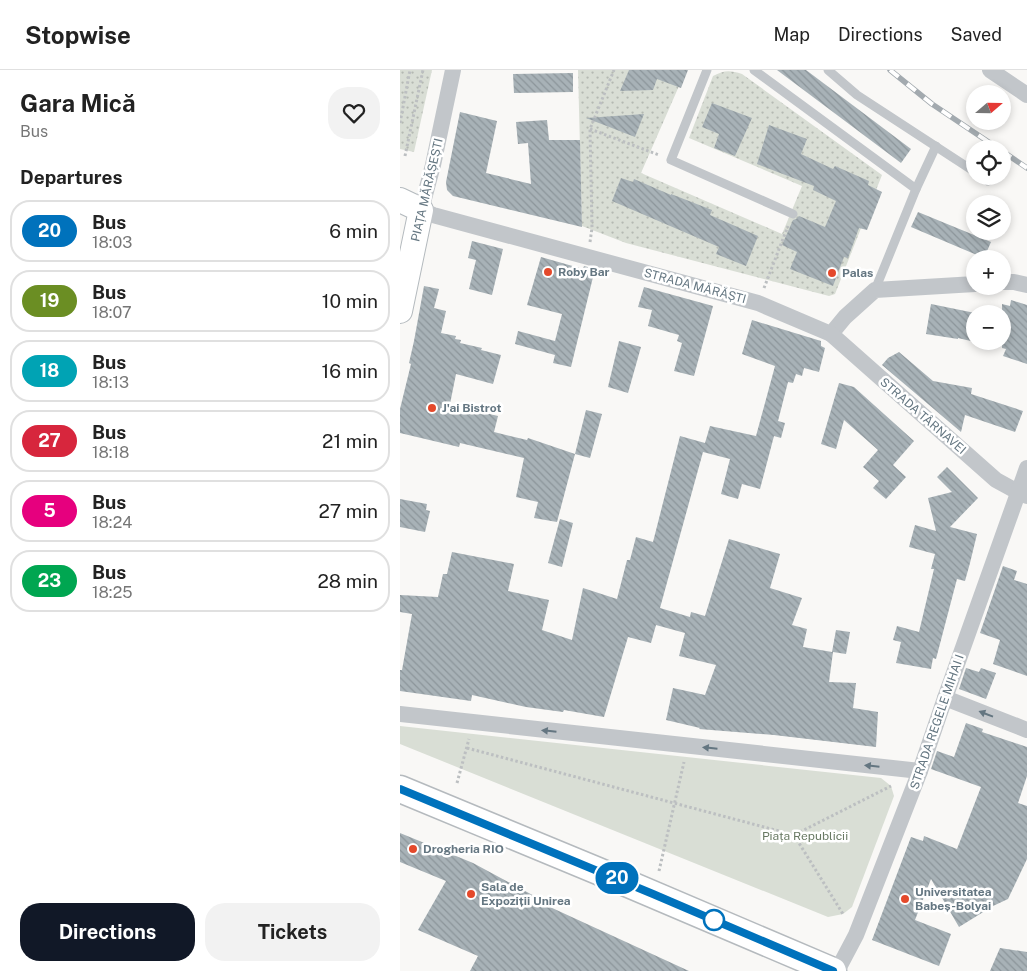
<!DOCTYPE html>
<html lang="en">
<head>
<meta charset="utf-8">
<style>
  body { margin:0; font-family:"Public Sans",sans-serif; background:#f2f2f2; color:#222; height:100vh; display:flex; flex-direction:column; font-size:19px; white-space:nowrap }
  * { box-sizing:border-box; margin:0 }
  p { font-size:16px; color:#767676 }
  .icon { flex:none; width:28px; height:28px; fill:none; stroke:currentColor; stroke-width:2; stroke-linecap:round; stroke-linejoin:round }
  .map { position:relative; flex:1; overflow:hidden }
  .details { display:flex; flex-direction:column; background:#fff; width:400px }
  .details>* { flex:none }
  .badge { padding:0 10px; border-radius:16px; font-size:18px; line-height:32px }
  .needle { width:32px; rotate:70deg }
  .controls { position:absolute; left:566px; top:15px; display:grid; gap:10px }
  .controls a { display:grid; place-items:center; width:45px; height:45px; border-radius:50%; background:#fff; box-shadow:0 2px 8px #0003; font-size:25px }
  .map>.badge { position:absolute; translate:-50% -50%; box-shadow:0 0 0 2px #fff }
  h2 { padding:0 20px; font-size:19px; line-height:45px }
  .round { display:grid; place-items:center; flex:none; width:52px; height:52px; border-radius:20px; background:#f2f2f2 }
  .head { display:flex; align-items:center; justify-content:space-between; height:85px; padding:0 20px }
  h1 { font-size:24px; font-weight:700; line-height:38px }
  .primary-button { display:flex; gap:10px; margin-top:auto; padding:10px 20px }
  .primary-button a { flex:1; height:58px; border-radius:20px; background:#111827; color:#fff; font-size:20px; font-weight:700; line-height:58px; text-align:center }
  .primary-button a+a { background:#f2f2f2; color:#222 }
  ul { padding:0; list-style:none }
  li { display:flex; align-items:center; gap:15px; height:62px; margin:0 10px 8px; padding:0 10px; border:2px solid #e0e0e0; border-radius:20px }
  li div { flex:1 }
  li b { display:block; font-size:19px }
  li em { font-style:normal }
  li .badge { min-width:55px; font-weight:700; text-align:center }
  header { display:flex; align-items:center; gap:30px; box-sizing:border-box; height:70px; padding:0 25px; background:#fff; border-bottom:1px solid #e0e0e0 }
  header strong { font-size:24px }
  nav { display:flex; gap:28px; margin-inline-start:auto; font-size:18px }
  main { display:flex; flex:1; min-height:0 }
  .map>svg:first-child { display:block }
  .grass { fill:url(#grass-dots) }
  .green { fill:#d9ded5 }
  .building { fill:url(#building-back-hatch) }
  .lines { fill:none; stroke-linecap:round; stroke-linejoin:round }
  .secondary-casing { stroke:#b4babe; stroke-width:26 }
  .primary-casing { stroke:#b5babe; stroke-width:29 }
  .path { stroke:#bcbfc1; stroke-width:3; stroke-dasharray:2.5 2.5; stroke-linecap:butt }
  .lane { stroke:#c2c6ca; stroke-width:9 }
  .street { stroke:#c2c6ca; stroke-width:16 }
  .secondary { stroke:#fff; stroke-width:24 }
  .primary { stroke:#fff; stroke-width:26 }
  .rail-casing { stroke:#a3aaaf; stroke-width:5.5 }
  .rail { stroke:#fff; stroke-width:4; stroke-dasharray:11; stroke-linecap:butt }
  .oneway { fill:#647681 }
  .line-casing { stroke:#fff; stroke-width:11 }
  .line { stroke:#0072bc; stroke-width:8 }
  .poi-dot { fill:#e4492b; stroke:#fff; stroke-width:2 }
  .stop-dot { fill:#fff; stroke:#0072bc; stroke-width:2.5 }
  .labels { text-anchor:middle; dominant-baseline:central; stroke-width:5; stroke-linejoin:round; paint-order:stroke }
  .street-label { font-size:12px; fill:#647681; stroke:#fff }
  .poi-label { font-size:12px; font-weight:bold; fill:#647681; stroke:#fff; text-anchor:start }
  .park-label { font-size:12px; fill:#687963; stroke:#fff }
</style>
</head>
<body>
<header>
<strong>Stopwise</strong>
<nav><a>Map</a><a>Directions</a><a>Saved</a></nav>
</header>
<main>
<section class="details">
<div class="head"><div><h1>Gara Mică</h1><p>Bus</p></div><a class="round"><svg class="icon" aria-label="heart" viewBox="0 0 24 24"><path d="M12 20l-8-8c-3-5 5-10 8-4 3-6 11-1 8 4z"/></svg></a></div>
<h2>Departures</h2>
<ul>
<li><span class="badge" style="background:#0072bc;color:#fff">20</span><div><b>Bus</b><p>18:03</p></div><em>6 min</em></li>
<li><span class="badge" style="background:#6b8e23;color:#fff">19</span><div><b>Bus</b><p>18:07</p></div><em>10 min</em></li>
<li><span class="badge" style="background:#00a3b4;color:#fff">18</span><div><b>Bus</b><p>18:13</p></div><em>16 min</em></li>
<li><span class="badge" style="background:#d7263d;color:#fff">27</span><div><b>Bus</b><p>18:18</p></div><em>21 min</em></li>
<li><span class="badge" style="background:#e6007e;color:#fff">5</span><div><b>Bus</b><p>18:24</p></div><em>27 min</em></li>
<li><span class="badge" style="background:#00a651;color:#fff">23</span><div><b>Bus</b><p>18:25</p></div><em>28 min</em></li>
</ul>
<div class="primary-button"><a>Directions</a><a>Tickets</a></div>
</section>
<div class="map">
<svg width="627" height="901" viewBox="0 0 627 901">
  <defs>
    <pattern id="grass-dots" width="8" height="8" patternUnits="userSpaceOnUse" patternTransform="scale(1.25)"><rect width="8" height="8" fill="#d9ded5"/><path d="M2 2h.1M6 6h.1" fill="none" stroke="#b4b9b2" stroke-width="1.8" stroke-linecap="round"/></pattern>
    <pattern id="building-back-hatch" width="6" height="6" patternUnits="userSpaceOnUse" patternTransform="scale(1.25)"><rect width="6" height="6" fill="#a8b2b7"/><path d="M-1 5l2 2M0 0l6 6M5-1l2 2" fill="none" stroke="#8c959a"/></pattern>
  </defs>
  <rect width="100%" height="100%" fill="#f9f8f6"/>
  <g class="grass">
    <path d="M0 0H32L14 82 0 79Z"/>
    <path d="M178 0H286L241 103 382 164 402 116 289 68 313 6C324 0 330 0 342 4L482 105 435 224 429 226 226 173 182 156Z"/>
  </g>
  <path class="green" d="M0 656 481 708 491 716 494 726 452 837 443 844 428 847 0 674Z"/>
  <g class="building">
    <path d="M229 0H288L281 18 257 9 253 20 220 21Z"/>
    <path d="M377 0H406L511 79 501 93Z"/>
    <path d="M173 3V22L114 23 113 4Z"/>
    <path d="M312 33 352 48 335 86 314 78 319 64 302 57Z"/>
    <path d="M60 42 97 51 86 103 131 114 128 73 118 74 116 52 147 50 149 70H180L182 157 53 126 47 120 46 112Z"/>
    <path d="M244 44 235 67 186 48Z"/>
    <path d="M369 55 407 69 401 84 433 99 435 96 469 111 468 115 482 122 467 160 459 158 448 188 444 187 433 216 390 199 397 182 382 175 393 150 396 149 399 146 425 157 436 131 413 120 414 116 357 94Z"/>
    <path d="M221 108 233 112 234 109 271 125V124L312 140 310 145 358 166 346 196 316 184 319 177 212 131Z"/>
    <path d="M518 142 591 172 584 188 511 157Z"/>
    <path d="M72 171 103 179 92 225 69 219 76 190 68 188Z"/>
    <path d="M141 187 183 199 184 196 195 199 171 297 153 293 155 285 115 274 118 261 155 271 162 244 127 235Z"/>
    <path d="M24 216 39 219 34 238 46 241 41 263 56 266 55 269 61 270 60 273 82 278 81 280 101 285 93 314 56 304 50 334 98 346 94 362 127 370 128 368 175 384 157 452 134 448 138 432 116 427 124 388 60 373 59 377 0 363V339L11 294 9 293 14 271Z"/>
    <path d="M244 217 313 236 294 306 274 301 282 273 277 271 279 265 248 256 252 240 238 237Z"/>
    <path d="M611 230 627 235V294L603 286 606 279 602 278V234L610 236Z"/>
    <path d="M531 234 575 243V272L558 268V269L526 264Z"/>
    <path d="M352 250 421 271V276L425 278 419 302 404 298 402 306 396 304 393 313 388 312 378 351 385 353 381 368 374 366 360 419 342 414 338 429 321 424 330 389 303 382 260 538 290 547 291 542 305 546 329 469 380 484 370 518 402 528 392 555 407 559 403 577 432 582 436 560 450 562 446 584 433 582 429 612 456 613 453 638 478 642 476 677 374 665 299 659 300 658 266 650 273 618 305 625 316 595 279 586 285 563 256 555 251 573 228 567 204 647 164 640 163 642 126 637 72 625 71 631 0 621V600H2L12 544 0 542V525L38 527 43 504H47L52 482 114 494 108 521 149 530 142 560 172 570 183 518 217 529 227 490H230L236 467 253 472 280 366 305 373 310 356 356 366 375 296 342 284Z"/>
    <path d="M219 271 241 277 228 323 208 317Z"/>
    <path d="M499 282 533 311 572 318 571 324 623 341 615 362 565 345 561 362 482 295 488 288Z"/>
    <path d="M439 313 454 317 514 371 493 395 506 407 486 429 473 418 479 411 463 397 478 380 444 350 436 379 421 374Z"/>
    <path d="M186 340 202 344 190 388 175 384Z"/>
    <path d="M547 397 578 428 550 457 577 464 570 493 565 511 557 509 536 589 533 588 531 599 496 593 501 572 493 570 497 556 519 562 534 499H531L535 484 509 477 515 455 536 461 528 428 552 422 537 407Z"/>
    <path d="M0 429 27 434 26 440 30 441 25 462 0 457Z"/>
    <path d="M160 449 173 453 162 497 148 493Z"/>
    <path d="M603 496 617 501 614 510 627 514V606L593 594 600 570 580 563Z"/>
    <path d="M566 598 579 602 581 598 596 603 586 629 559 619Z"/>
    <path d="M566 653 583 659 582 662 627 677V706L618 733 627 736V789L608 829 593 836 559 857 531 809 515 850 551 864 539 896 472 870 511 767 523 771 524 766 557 779 581 717 531 699 537 681 554 687Z"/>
    <path d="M0 763 73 793 151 835 150 837 289 901H70L78 886 18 860 46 811 0 792Z"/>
    <path d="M600 878 627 882V901H590Z"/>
  </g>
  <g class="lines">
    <g class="secondary-casing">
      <path id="secondary" d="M0 130 21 140 0 241"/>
    </g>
    <g class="primary-casing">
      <path id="primary" d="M0 719 198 801 433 901"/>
    </g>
    <g class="path">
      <path d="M0 53 10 0"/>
      <path d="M190 59 259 85"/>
      <path d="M5 86 23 0"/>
      <path d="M190 172 192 158 190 59 214 0"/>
      <path d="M364 218 388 156"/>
      <path d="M67 678 394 765 491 716"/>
      <path d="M57 713 69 669"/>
      <path d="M394 765 443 844"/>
      <path d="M259 801 284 692"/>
    </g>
    <g class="lane">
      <path d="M307 0 271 90 393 144"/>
      <path d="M354 0 516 119 475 220"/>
      <path d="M428 0 457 25 575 102"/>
      <path d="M581 106 588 111"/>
      <path d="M516 119 536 76"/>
    </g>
    <g class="street">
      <path d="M53 0 33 95 21 140 33 145 358 233 431 264 445 247 475 220 575 214"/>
      <path d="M590 0 627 25"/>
      <path d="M602 212H614L627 215"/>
      <path d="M431 264 596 410 618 422 627 426"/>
      <path d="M545 628 627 660"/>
      <path d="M0 644 520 701"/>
      <path d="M437 901 456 865 520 701 545 628 627 398"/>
    </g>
    <use href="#secondary" class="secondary"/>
    <use href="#primary" class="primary"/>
    <g class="rail-casing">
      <g id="rail">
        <path d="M490 0 532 34 599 79"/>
        <path d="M602 81 627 98"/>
      </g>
    </g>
    <use href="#rail" class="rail"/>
  </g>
  <defs><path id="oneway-solid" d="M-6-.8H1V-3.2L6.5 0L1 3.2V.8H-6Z" transform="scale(1.25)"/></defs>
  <g class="oneway">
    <use href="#oneway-solid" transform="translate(586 644) rotate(-159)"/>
    <use href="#oneway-solid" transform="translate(149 661) rotate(-174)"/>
    <use href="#oneway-solid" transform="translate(310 678) rotate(-174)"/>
    <use href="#oneway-solid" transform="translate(472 696) rotate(-174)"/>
  </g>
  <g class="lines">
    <g class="line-casing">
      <path id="line" d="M0 719 253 824 433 901"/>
    </g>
    <use href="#line" class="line"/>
  </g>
  <g class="poi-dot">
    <circle cx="148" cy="202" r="5"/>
    <circle cx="432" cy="203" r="5"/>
    <circle cx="32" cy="338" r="5"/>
    <circle cx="13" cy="779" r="5"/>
    <circle cx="71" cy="824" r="5"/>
    <circle cx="505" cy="829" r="5"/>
  </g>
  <circle class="stop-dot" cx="314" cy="850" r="10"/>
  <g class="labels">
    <g class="street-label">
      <text transform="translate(27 120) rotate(-77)">PIAȚA MĂRĂȘEȘTI</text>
      <text transform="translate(295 216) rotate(15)">STRADA MĂRĂȘTI</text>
      <text transform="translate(523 346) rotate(41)">STRADA TÂRNAVEI</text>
      <text transform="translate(537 652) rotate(-71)">STRADA REGELE MIHAI I</text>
    </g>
    <g class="poi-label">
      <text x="158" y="202">Roby Bar</text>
      <text x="442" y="203">Palas</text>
      <text x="42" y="338">J'ai Bistrot</text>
      <text x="23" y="779">Drogheria RIO</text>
      <text x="81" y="817">Sala de<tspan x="81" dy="14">Expoziții Unirea</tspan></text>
      <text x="515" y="822">Universitatea<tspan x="515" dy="14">Babeș-Bolyai</tspan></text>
    </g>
    <g class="park-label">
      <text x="405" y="766">Piața Republicii</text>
    </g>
  </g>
</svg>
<div class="controls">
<a><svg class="needle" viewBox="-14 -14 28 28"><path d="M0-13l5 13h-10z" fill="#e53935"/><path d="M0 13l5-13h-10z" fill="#767676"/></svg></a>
<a><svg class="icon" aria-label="locate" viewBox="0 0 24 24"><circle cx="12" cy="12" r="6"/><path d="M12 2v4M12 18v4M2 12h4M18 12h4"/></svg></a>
<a><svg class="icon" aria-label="layers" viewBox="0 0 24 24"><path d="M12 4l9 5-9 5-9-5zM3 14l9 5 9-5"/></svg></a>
<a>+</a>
<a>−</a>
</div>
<b class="badge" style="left:217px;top:808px;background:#0072bc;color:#fff">20</b>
</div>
</main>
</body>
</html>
